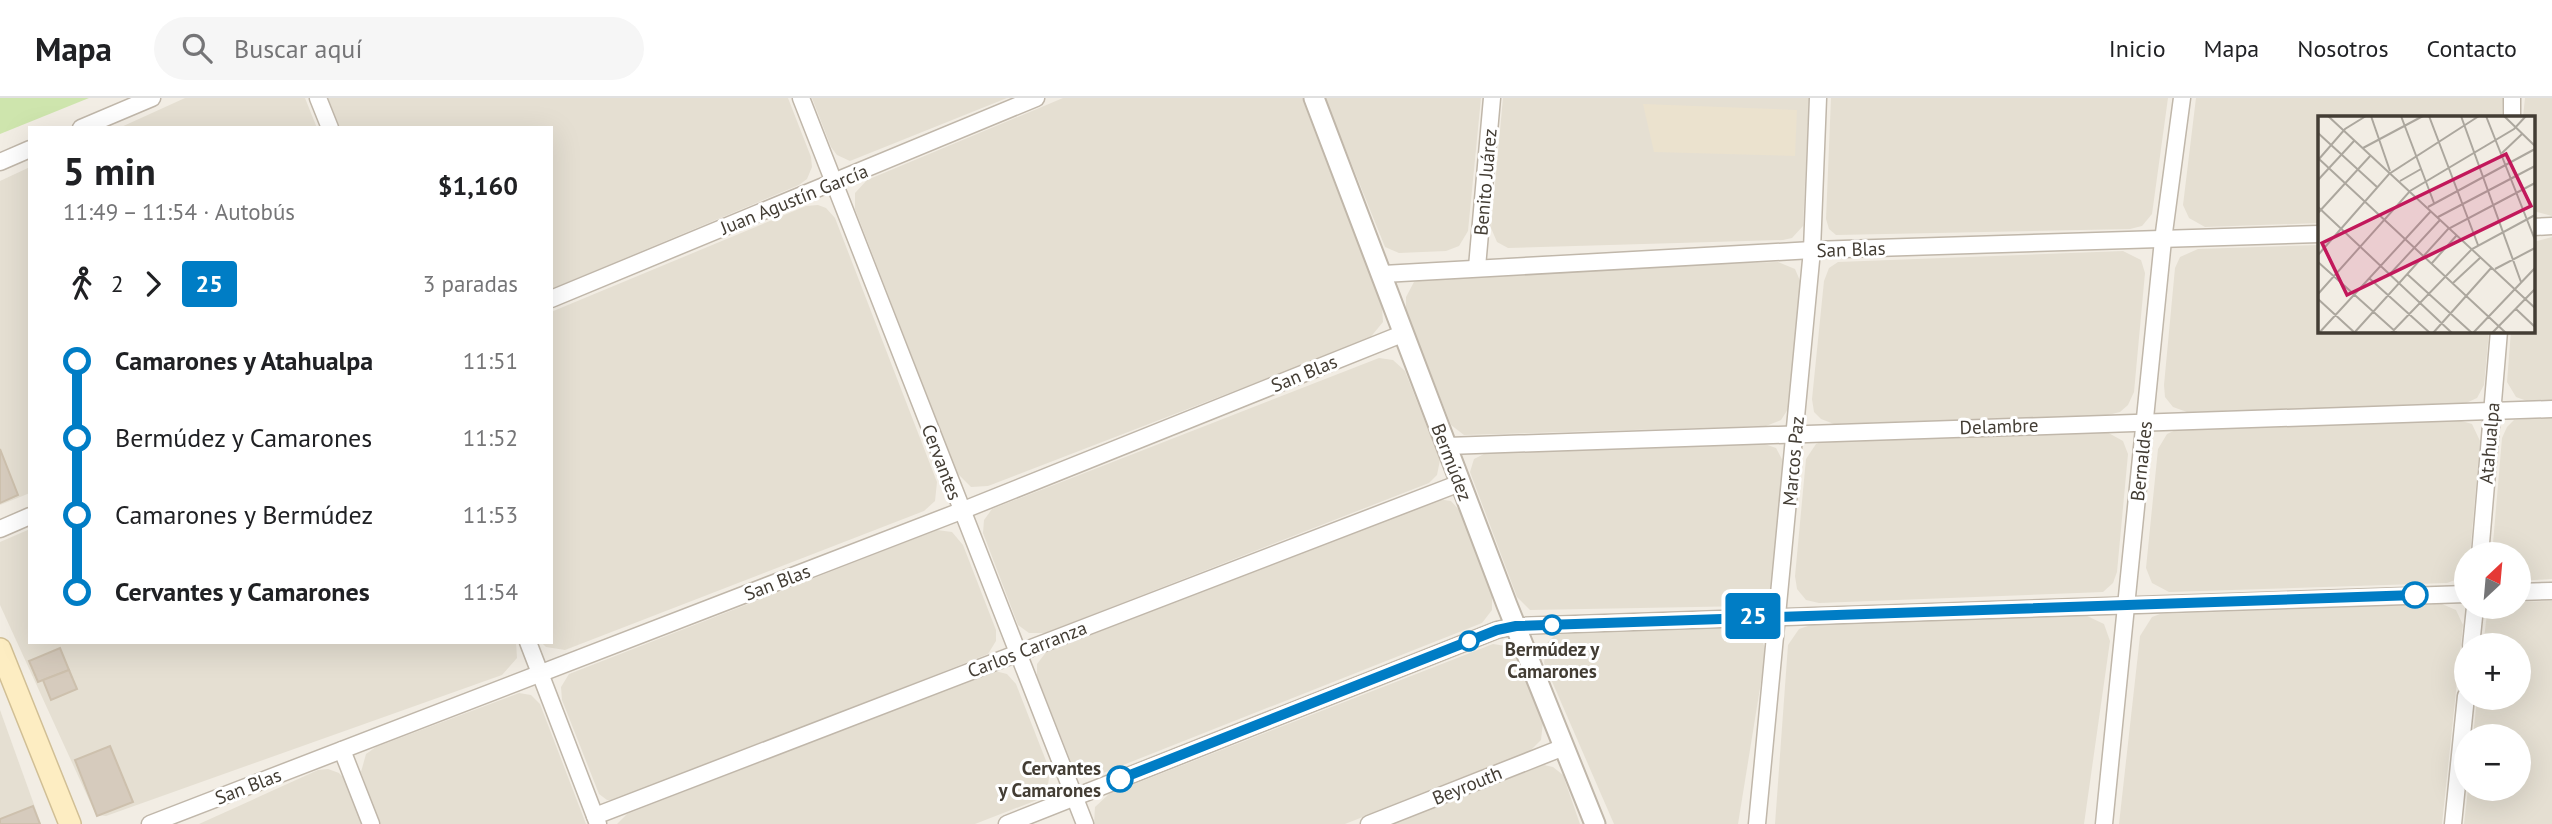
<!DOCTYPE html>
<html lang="es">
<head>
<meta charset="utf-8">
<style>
  body { margin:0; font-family:"PT Sans",sans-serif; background:#f6f6f6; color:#202124; height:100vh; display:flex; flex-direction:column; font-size:26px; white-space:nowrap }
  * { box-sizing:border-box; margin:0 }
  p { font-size:23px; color:#757577 }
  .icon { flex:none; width:38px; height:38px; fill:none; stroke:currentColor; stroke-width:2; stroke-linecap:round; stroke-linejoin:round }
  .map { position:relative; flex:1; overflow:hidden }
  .drawer { position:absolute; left:28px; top:28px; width:525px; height:518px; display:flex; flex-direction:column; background:#fff; border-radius:0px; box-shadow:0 7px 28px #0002 }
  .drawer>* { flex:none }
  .badge { padding:0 14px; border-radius:5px; font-size:24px; line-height:46px }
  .needle { width:46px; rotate:26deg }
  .controls { position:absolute; left:2454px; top:444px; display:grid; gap:14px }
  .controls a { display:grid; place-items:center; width:77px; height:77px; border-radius:50%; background:#fff; box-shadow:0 7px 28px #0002; font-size:35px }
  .map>.badge { position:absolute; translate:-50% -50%; box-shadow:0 0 0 4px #fff }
  .legs { display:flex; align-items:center; gap:10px; height:77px; padding:0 35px; font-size:23px }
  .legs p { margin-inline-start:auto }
  .overview { display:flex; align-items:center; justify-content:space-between; height:119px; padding:0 35px }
  h1 { font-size:38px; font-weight:700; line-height:52px }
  ul { padding:0 35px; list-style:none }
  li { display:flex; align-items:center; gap:24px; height:77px; font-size:26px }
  li i { display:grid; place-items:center; width:10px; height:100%; margin:0 9px; background:currentColor }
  li i::after { content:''; width:18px; height:18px; margin:-9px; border:5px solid; border-radius:50%; background:#fff }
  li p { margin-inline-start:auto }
  li:first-child i { background:linear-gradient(#0000 50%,currentColor 0) }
  li:last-child i { background:linear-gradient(currentColor 50%,#0000 0) }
  header { display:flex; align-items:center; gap:42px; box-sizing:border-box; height:98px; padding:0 35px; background:#fff; border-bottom:2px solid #e0e0e0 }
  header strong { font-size:33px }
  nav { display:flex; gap:38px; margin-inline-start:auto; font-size:24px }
  .search { width:490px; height:63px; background:#f6f6f6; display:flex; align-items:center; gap:18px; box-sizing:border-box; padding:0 24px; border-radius:38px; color:#757577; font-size:26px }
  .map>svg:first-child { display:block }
  .residential { fill:#e5dfd2 }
  .education { fill:#ebe2ce }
  .green { fill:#cee5ad }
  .building { fill:#d6cbbd; stroke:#cdc0ad; stroke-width:2 }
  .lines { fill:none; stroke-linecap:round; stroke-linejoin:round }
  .minor-casing { stroke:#c0b7aa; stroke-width:19 }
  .tertiary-casing { stroke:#c0b7aa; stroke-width:23 }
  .secondary-casing { stroke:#d1bf95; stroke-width:24 }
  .minor { stroke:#fff; stroke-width:16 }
  .tertiary { stroke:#fff; stroke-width:19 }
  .secondary { stroke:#fdedc2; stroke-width:21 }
  .line-1-casing { stroke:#fff; stroke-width:16 }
  .line-1 { stroke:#007dc5; stroke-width:10 }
  .stop-1-dot { fill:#fff; stroke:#007dc5; stroke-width:3.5 }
  .labels { text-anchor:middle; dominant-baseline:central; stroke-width:6; stroke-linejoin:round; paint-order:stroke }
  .street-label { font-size:19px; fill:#433d34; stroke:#fff }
  .stop-label { font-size:19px; font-weight:bold; fill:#433d34; stroke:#fff }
  .inset-road { fill:none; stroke:#aca79e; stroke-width:2 }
  .view { fill:#c2185b; fill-opacity:0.15; stroke:#c2185b; stroke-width:3.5 }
  .inset-edge { fill:none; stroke:#433d34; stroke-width:3.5 }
</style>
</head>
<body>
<header>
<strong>Mapa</strong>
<div class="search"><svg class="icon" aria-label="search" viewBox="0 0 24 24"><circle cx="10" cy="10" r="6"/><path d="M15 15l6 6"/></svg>Buscar aquí</div>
<nav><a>Inicio</a><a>Mapa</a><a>Nosotros</a><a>Contacto</a></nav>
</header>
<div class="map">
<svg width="2552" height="726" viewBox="0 0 2552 726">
  <rect width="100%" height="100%" fill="#f2ede4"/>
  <g class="residential">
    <path d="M185 0H305L317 30H119Z"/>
    <path d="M328 0H788L811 59 812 69 807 81 799 87 551 191V30H340Z"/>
    <path d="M812 0H1007L850 63 837 57 831 49Z"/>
    <path d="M1063 0H1302L1382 209 1383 224 1369 241 988 388 971 389 957 375 855 111V95L867 82Z"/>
    <path d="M1325 0H1481L1468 133 1459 148 1446 153 1399 155 1385 149Z"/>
    <path d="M1503 0H1809L1803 128 1792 140 1783 142 1508 150 1497 144 1491 130Z"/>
    <path d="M1831 0H2168L2152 116 2142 128 2130 131 1836 137 1829 131 1826 121Z"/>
    <path d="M2196 0H2503L2502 19H2319V125L2205 129 2189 120 2183 107Z"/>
    <path d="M2525 0H2552V118L2533 113V19H2523Z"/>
    <path d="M30 69V395L0 407V83Z"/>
    <path d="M818 107 826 110 835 120 937 384 935 403 924 413 565 552 546 549 541 544H551V214L806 108Z"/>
    <path d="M2552 139V302L2527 303 2516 299 2507 284 2511 233H2533V144Z"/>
    <path d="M2319 147V233H2489L2484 287 2477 300 2464 306 2187 314 2173 309 2165 299 2164 287 2175 170 2180 159 2198 151Z"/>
    <path d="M2123 153 2141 162 2145 175 2134 294 2128 307 2120 314 2108 317 1834 326 1821 321 1814 314 1812 301 1824 183 1829 170 1838 164Z"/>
    <path d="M1778 164 1795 171 1801 185 1790 308 1781 322 1766 328 1464 337 1451 327 1406 213V199L1414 184 1435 175Z"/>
    <path d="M1379 260 1393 262 1405 273 1440 362 1437 377 1429 385 1045 535H1029L1018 527 983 435 984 422 992 411Z"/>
    <path d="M2552 319V481L2518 483V457H2492L2502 340 2507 329 2514 322Z"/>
    <path d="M2458 322 2472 326 2480 343 2470 457H2466V473L2458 481 2447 485 2169 494 2152 485 2146 470 2158 351 2167 336 2178 331Z"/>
    <path d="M2105 333 2123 343 2128 356 2117 474 2113 485 2103 494 1819 505 1806 502 1797 491 1795 478 1806 361 1816 346 1827 342Z"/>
    <path d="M1762 345 1776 350 1784 365 1771 493 1761 505 1750 508 1530 512 1517 499 1470 374 1474 361 1488 354Z"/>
    <path d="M1437 401 1451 403 1460 413 1492 496V512L1482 525 1103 675H1088L1071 664 1037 578V566L1047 553Z"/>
    <path d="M30 431V544H516L517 560 502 577 106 718 96 717 0 507V444Z"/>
    <path d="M937 432 952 434 963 447 996 532V543L988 556 618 702H607L599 696 562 602 561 589 569 576Z"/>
    <path d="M2552 503V726H2464L2468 691H2518V639H2473L2477 600H2518V548H2483L2487 516 2493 509H2518V504Z"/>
    <path d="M2442 506 2456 512 2463 527 2442 726H2119L2140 538 2152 519 2160 516Z"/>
    <path d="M2087 518 2104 526 2110 543 2084 726H1775L1788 547 1799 531 1811 527Z"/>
    <path d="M1744 529 1760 536 1766 553 1738 726H1614L1544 565 1547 545 1554 538 1565 535Z"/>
    <path d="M1493 546 1506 548 1516 556 1543 624 1541 642 1530 653 1345 726H1094L1095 709 1109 696Z"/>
    <path d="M995 573 1007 576 1016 586 1050 673 1047 693 1037 702 975 726H617L627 716Z"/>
    <path d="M519 595 531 597 540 606 586 726H380L361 674 366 656 376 649Z"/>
    <path d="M0 612 41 726H0Z"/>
    <path d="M1544 667 1553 669 1563 677 1580 726H1390Z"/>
    <path d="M328 671 339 675 347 684 363 726H199L318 672Z"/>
  </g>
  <path class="education" d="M1643 6 1797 12 1795 58 1654 54Z"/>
  <path class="green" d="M0 0H89L0 36Z"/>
  <g class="building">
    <path d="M0 351 18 397 0 405Z"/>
    <path d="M60 550 69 572 38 584 29 563Z"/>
    <path d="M69 572 77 591 51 602 43 582Z"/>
    <path d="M110 648 133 704 97 718 75 662Z"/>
    <path d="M33 708 40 726H0V721Z"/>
  </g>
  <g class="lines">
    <g class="minor-casing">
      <g id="minor">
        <path d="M318 0 330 30"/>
        <path d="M801 0 1085 726"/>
        <path d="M2512 19V0"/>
        <path d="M81 30 152 0"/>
        <path d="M0 64 30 51"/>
        <path d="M2533 129 2552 128"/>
        <path d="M1477 169 1492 0"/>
        <path d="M1383 176 1812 152 2319 136"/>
        <path d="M551 201 1036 0"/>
        <path d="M1447 348 2552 311"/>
        <path d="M0 431 30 418"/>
        <path d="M2480 457 2499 233"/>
        <path d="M2518 494 2552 493"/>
        <path d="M528 544 598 726"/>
        <path d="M2471 548 2475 509"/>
        <path d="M342 652 371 726"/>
        <path d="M595 718 1460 385"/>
        <path d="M150 726 961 413 1402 236"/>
        <path d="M1007 726 1497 532 1516 528 2466 496"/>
        <path d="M1369 726 1564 649"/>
        <path d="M1757 726 1812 152 1818 0"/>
        <path d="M2104 726 2163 142 2182 0"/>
        <path d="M2453 726 2466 598"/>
      </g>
    </g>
    <g class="tertiary-casing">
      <path id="tertiary" d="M1314 0 1507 507 1595 726"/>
    </g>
    <g class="secondary-casing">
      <path id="secondary" d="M0 551 70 726"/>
    </g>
    <use href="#minor" class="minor"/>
    <use href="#tertiary" class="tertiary"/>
    <use href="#secondary" class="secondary"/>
  </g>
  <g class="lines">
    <g class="line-1-casing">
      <path id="line-1" d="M1120 681 1497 532 1516 528 2415 497"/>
    </g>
    <use href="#line-1" class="line-1"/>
  </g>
  <g class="stop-1-dot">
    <circle cx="2415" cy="497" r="12"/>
    <circle cx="1552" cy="527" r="9"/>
    <circle cx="1469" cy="543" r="9"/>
    <circle cx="1120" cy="681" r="12"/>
  </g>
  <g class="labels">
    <g class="street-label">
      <text transform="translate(1485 84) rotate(-85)">Benito Juárez</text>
      <text transform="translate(794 101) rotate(-22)">Juan Agustín García</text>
      <text transform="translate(1851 151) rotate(-2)">San Blas</text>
      <text transform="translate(1304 275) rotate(-22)">San Blas</text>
      <text transform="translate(1999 328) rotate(-2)">Delambre</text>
      <text transform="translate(2489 345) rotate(-85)">Atahualpa</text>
      <text transform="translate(1793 363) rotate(-85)">Marcos Paz</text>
      <text transform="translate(2141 363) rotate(-84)">Bernaldes</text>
      <text transform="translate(942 364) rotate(69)">Cervantes</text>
      <text transform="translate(1452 364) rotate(69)">Bermúdez</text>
      <text transform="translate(777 484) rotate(-21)">San Blas</text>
      <text transform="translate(1027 551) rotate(-21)">Carlos Carranza</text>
      <text transform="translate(1467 687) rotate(-22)">Beyrouth</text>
      <text transform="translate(248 688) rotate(-21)">San Blas</text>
    </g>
    <g class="stop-label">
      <text x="1552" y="551">Bermúdez y<tspan x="1552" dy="22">Camarones</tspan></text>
      <text x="1101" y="670" text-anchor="end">Cervantes<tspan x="1101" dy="22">y Camarones</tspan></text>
    </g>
  </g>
  <g transform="translate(2318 18)">
    <rect width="217" height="217" fill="#f2ede4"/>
    <path class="inset-road" d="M10 0 217 192M53 0 72 55M83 0 116 87M111 0 160 129M143 0 203 166M168 0 217 124M186 0 217 30M0 17 59 71M45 32 105 0M184 37 204 18M0 42 188 217M1 43 27 13 48 0M0 64 36 25M82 65 103 53M0 91 134 217M110 91 217 33M0 97 53 39M120 101 217 50M0 139 71 58 161 0M0 146 79 217M114 147 139 119M177 153 217 132M72 158 122 104M89 158 154 217M51 162 112 217M135 167 163 141M0 178 92 75 196 13 208 0M0 183 37 217M198 193 217 211M1 217 113 95M36 217 130 113 217 67M73 217 154 133 217 99M115 217 174 151M155 217 217 152M174 217 217 173"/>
    <path class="view" d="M188 38 213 90 29 179 4 127Z"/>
    <rect width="217" height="217" class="inset-edge"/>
  </g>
</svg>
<div class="controls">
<a><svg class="needle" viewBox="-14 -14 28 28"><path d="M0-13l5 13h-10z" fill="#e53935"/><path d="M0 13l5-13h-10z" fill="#757577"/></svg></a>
<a>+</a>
<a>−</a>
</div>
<b class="badge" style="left:1753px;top:518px;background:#007dc5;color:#fff">25</b>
<section class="drawer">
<div class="overview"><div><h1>5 min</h1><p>11:49 – 11:54 · Autobús</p></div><b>$1,160</b></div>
<div class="legs"><svg class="icon" aria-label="walk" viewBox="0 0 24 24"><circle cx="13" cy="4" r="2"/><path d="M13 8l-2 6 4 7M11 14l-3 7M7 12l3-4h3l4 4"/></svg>2<svg class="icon" aria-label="forward" viewBox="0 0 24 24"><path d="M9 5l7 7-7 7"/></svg><b class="badge" style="background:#007dc5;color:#fff">25</b><p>3 paradas</p></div>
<ul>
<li><i style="color:#007dc5"></i><b>Camarones y Atahualpa</b><p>11:51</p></li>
<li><i style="color:#007dc5"></i><span>Bermúdez y Camarones</span><p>11:52</p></li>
<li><i style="color:#007dc5"></i><span>Camarones y Bermúdez</span><p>11:53</p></li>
<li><i style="color:#007dc5"></i><b>Cervantes y Camarones</b><p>11:54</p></li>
</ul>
</section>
</div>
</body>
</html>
